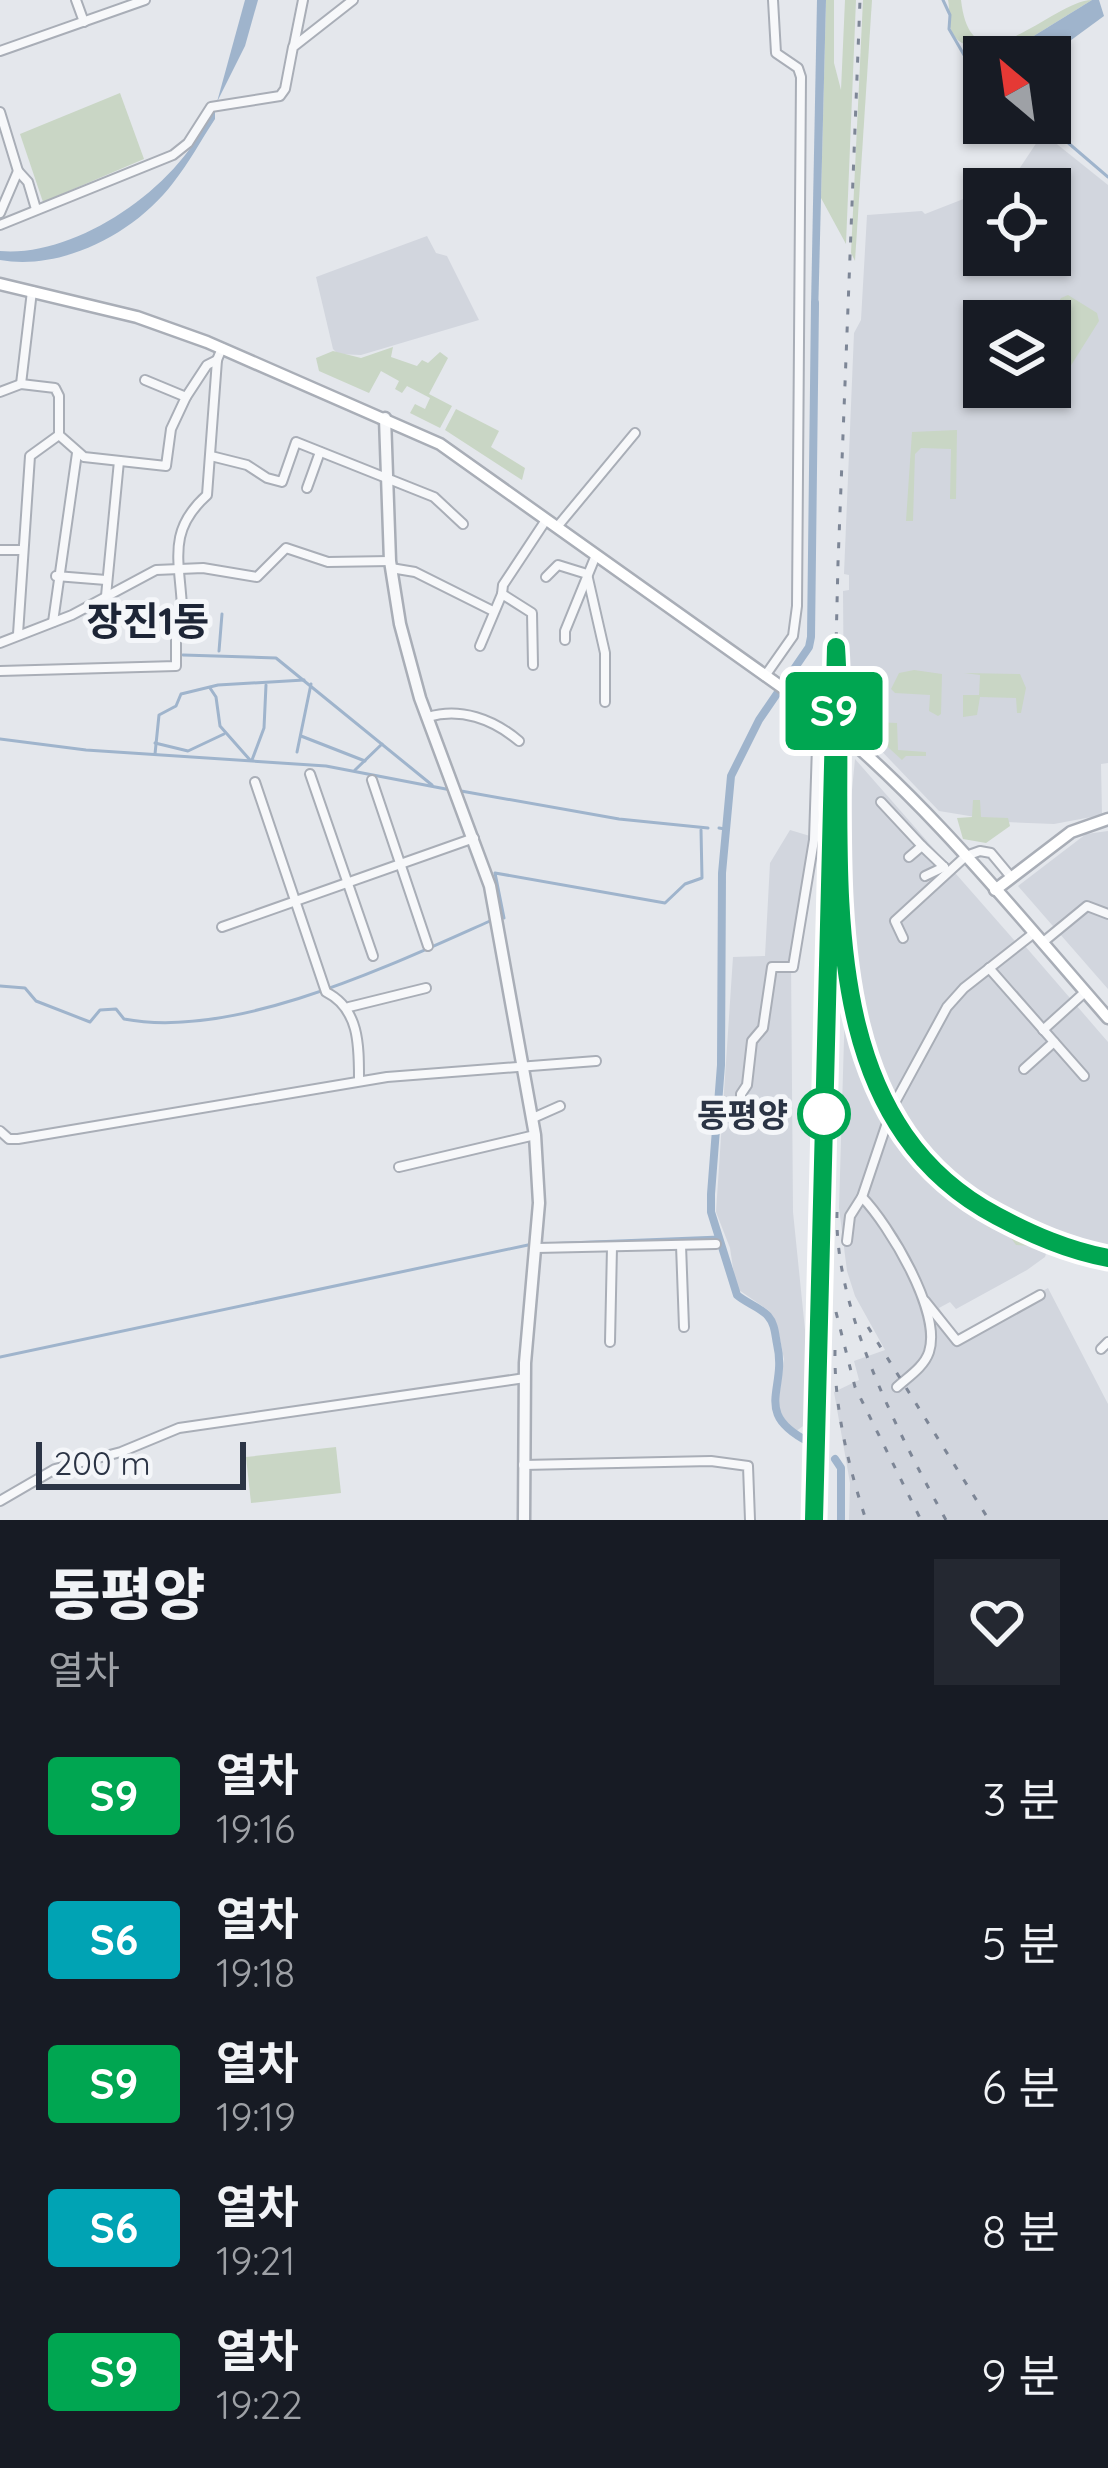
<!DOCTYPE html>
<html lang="ko">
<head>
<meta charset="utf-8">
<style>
  body { margin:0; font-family:Quicksand,"Noto Sans KR",sans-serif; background:#242831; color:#f1f3f6; height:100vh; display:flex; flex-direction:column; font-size:45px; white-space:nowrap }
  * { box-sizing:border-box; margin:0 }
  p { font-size:39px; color:#9ea1a6 }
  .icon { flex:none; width:66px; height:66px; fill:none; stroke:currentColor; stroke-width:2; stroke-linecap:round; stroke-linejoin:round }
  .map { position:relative; height:1520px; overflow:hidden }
  .panel { display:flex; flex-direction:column; background:#171b24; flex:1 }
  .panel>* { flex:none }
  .badge { padding:0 24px; border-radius:9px; font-size:42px; line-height:78px }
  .needle { width:78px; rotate:331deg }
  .buttons { position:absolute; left:963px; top:36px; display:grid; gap:24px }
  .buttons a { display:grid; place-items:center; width:108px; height:108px; border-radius:0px; background:#171b24; box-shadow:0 3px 9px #0004; font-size:60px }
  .scale { position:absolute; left:36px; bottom:30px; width:210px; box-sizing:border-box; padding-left:12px; border:6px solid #2b3445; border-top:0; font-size:33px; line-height:42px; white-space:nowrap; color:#2b3445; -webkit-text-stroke:9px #f4f6f9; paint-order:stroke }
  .map>.badge { position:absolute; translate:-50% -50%; box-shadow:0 0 0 6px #fff }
  .round { display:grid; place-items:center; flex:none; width:126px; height:126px; border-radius:0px; background:#242831 }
  .overview { display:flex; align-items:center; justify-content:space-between; height:204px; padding:0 48px }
  h1 { font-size:57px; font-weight:800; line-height:90px }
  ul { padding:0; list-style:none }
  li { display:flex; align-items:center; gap:36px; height:144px; padding:0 48px }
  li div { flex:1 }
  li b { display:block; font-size:45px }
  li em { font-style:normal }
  li .badge { min-width:132px; font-weight:700; text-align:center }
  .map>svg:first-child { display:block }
  .built { fill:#d2d6de; fill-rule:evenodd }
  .green { fill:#c9d6c5 }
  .water { fill:#9fb4cc }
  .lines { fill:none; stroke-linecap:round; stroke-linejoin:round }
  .stream { stroke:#9fb4cc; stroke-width:3 }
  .canal { stroke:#9fb4cc; stroke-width:8 }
  .minor-casing { stroke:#a9aeb7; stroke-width:12 }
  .tertiary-casing { stroke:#a9aeb7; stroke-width:15 }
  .secondary-casing { stroke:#a9aeb7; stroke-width:15 }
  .minor { stroke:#f7f8fa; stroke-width:8 }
  .tertiary { stroke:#f7f8fa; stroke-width:10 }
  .secondary { stroke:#fff; stroke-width:10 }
  .rail { stroke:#7d8696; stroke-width:3; stroke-dasharray:6 12; stroke-linecap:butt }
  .line-casing { stroke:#fff; stroke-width:27 }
  .line { stroke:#00a651; stroke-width:18 }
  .stop-dot { fill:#fff; stroke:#00a651; stroke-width:6 }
  .labels { text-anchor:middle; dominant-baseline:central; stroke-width:10; stroke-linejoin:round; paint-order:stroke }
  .stop-label { font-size:33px; font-weight:bold; fill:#2b3445; stroke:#f4f6f9; text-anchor:end }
  .quarter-label { font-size:39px; font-weight:bold; fill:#1d2536; stroke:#f4f6f9 }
</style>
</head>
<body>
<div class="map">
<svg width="1108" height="1520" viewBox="0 0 1108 1520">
  <rect width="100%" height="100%" fill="#e4e7ec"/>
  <g class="built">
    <path d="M1043 133 1108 185V763L1101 764 1102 815 1054 824 1006 822 939 811 870 739 844 719 843 591 849 590V575L844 574 854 333 861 320 867 215 922 211 925 214 984 191V255H1050V189H1006ZM984 321H1050V387H984Z"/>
    <path d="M427 236 436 253 447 256 479 320 361 355 338 354 333 349 316 277Z"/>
    <path d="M855 759 1021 948 1025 946 1108 1042V1254L1051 1237 1045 1257 1027 1270 956 1309 950 1302 939 1308 955 1334 963 1336 1048 1288 1108 1404V1520H849L850 1483 834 1392 859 1380 854 1361 885 1350 855 1296 847 1271 839 1208 845 1006 856 1004 846 852Z"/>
    <path d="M790 830 810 836 791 959 793 1212 814 1418 795 1432 783 1421 778 1405 784 1359 777 1325 768 1310 736 1288 730 1248 716 1212 733 957 765 956 770 863Z"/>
    <path d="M1108 831V989L1018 886 1086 834Z"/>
  </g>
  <g class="green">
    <path d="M826 0H834V63L841 90 845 0H856L846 244 821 198Z"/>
    <path d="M863 0H872L855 261 851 253Z"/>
    <path d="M948 0H961C972 96 1052 0 1092 0L1024 42 1030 57H992C980 47 957 48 951 30 948 22 950 9 948 0Z"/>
    <path d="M120 93 144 159 43 202 20 134Z"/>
    <path d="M1068 295 1097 313 1099 321 1070 367 1050 357V321H1047L1061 298Z"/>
    <path d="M393 347 391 357 417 366 422 360 428 363 440 352 448 358 429 394 452 406 440 428 410 413 415 404 425 409 430 398 407 386 402 393 395 389 399 381 381 371 369 393 319 371 316 358 333 351 361 358Z"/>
    <path d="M456 409 499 431 491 447 525 468 522 480 445 430Z"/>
    <path d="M957 430 956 499H950L951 449 921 448 915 454 913 521H906L912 432Z"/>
    <path d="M914 670 942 674 941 714 938 716 929 711 930 695 895 693 891 689 899 673Z"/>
    <path d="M964 673 1020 674 1026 688 1021 713H1017L1016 698 980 697 977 715 963 717V695H979L980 675Z"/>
    <path d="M857 699 866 701 873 722 897 723 898 750 926 752V756H906L902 760 854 716 851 708Z"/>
    <path d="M973 800H980L981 817 1008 818 1010 826 986 843 963 839 957 818 972 817Z"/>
    <path d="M967 1204 1036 1242 1108 1261V1268L1031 1246 1016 1245 1005 1230 989 1228 981 1217 973 1218Z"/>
    <path d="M336 1447 341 1493 251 1503 246 1457Z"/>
  </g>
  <g class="water">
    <path d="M245 0H258L245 46 217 102Z"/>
    <path d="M817 0H826L818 318 811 307Z"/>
    <path d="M1092 0H1099L1104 16 1048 57H1030L1024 42Z"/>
    <path d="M210 112H215V119C201 140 189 163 173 183 135 233 63 271 0 260V251C78 258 183 184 210 112Z"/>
  </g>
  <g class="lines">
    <g class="stream">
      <path d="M943 0 950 15 949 29 964 55 988 54 991 57"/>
      <path d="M1045 123 1108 177"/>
      <path d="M219 651 222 614"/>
      <path d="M183 655 276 658 432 785"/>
      <path d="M210 688 216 697 220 726 250 760"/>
      <path d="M301 736 365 761"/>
      <path d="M0 739 86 750 326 766 451 790"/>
      <path d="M155 743 188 751 224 734"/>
      <path d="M297 752 311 684"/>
      <path d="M155 754 159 715 176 706 181 694 218 685 304 680"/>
      <path d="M252 760 264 728 266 685"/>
      <path d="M355 770 382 744"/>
      <path d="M461 791 619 819 708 828"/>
      <path d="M719 828 725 829"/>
      <path d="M504 918 495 873 665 903 685 884 702 878 701 830"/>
      <path d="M0 986 25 988 36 1001 90 1022 100 1010 116 1009 124 1019C234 1040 389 966 490 921"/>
      <path d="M543 1244 720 1237"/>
      <path d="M0 1357 528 1245"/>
    </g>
    <g class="canal">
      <path d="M809 1442C751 1412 788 1390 777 1344 775 1334 775 1324 768 1316 760 1307 746 1303 737 1295L711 1212V1194L721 1065 722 873 731 776 759 720 809 647 811 637 815 303"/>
      <path d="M835 1459 841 1468V1520"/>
    </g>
    <g class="minor-casing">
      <g id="minor">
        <path d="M76 0 84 22"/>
        <path d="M294 45 303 0"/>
        <path d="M0 51 145 0"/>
        <path d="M0 112 18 171 0 213"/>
        <path d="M18 171 28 182 36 209"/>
        <path d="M0 225 173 155 188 143 211 107 280 96 285 89 293 47 353 0"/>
        <path d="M21 384 32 291"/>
        <path d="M0 392 21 384 55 388 59 396V435L30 456 18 634"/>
        <path d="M186 397 207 365 217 360"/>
        <path d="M59 435 84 457 166 466 171 429 186 397 145 380"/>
        <path d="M211 456 247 465 267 478 282 482 296 442 434 497 463 524"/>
        <path d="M307 488 320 452"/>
        <path d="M557 527 635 433"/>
        <path d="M0 550H23"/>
        <path d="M391 568 415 572 493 611"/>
        <path d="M56 576 106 580"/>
        <path d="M546 577 558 565 587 574 605 653V702"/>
        <path d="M106 596 119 461"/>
        <path d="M53 622 77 453"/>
        <path d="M565 640V631L596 555"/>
        <path d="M0 643 72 615 156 570 203 568 257 577 286 548 328 562 390 561"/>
        <path d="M480 646 502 594"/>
        <path d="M533 665 532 613 502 594 503 585 546 520"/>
        <path d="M0 671 176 666V616L182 606C179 558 168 530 207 495L217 360 222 348"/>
        <path d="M765 676 793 636 797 606 801 77 798 68 776 53 773 0"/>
        <path d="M428 717C460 707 493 719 519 741"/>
        <path d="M310 774 373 956"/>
        <path d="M372 780 428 946"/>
        <path d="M255 782 326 992C360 1009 359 1047 359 1081"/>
        <path d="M881 802 922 846"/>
        <path d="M909 857 922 846 944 867"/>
        <path d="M925 876 944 867"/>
        <path d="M222 927 474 838"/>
        <path d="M903 938 895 921 966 856 980 851 991 853 1011 877"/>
        <path d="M1042 943 1087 906 1108 914"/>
        <path d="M989 968 1084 1076"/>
        <path d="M349 1007 426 988"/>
        <path d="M1043 1030 1085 992"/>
        <path d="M1024 1069 1054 1042"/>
        <path d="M533 1118 560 1106"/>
        <path d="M741 1123V1094L747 1085 752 1041 763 1028 772 967H793L814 840 818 715"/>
        <path d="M0 1131 9 1139H18L387 1077 596 1061"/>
        <path d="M399 1167 535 1135"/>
        <path d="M862 1197C889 1225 942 1312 929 1352 924 1367 908 1377 897 1387"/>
        <path d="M847 1241 850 1216 862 1197 892 1108 947 1007 964 988 1034 933"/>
        <path d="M681 1245 684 1327"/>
        <path d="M537 1248 716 1244"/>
        <path d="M925 1301 957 1341 1040 1295"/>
        <path d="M610 1342 612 1247"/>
        <path d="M1101 1349 1108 1342"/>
        <path d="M523 1465 711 1461 748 1466 750 1520"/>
        <path d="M0 1501 55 1469 121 1452 179 1428 525 1378"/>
      </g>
    </g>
    <g class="tertiary-casing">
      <path id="tertiary" d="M385 418 390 561 400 624 420 698 490 886 535 1135 539 1203 525 1363 524 1520"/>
    </g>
    <g class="secondary-casing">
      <g id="secondary">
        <path d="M0 284 137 317 207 342 440 444 818 713C927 801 1015 912 1108 1018"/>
        <path d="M995 890 1071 832 1108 819"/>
      </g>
    </g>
    <use href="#minor" class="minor"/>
    <use href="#tertiary" class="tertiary"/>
    <use href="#secondary" class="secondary"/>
    <g class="rail">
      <path d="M843 923C857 1058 877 1152 1005 1220 1039 1238 1070 1251 1108 1258"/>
      <path d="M837 1212C834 1310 899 1435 946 1520"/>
      <path d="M836 1312 855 1387 921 1520"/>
      <path d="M868 1327 989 1520"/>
      <path d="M835 1350C834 1407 848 1465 866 1520"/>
      <path d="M815 1520 838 563 860 0"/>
    </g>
  </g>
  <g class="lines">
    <g class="line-casing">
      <path id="line" d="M814 1520 836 647C849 837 795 1109 997 1216 1033 1235 1067 1250 1108 1258"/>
    </g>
    <use href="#line" class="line"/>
  </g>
  <circle class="stop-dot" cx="824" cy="1114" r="24"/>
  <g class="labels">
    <g class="stop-label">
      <text x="788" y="1114">동평양</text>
    </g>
    <g class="quarter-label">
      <text x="148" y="620">장진1동</text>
    </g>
  </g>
</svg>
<div class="buttons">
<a><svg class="needle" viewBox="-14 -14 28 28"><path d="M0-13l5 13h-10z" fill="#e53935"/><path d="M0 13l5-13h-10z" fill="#9ea1a6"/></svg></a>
<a><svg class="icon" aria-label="locate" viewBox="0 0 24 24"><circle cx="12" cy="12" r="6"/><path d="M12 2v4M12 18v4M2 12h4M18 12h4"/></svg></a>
<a><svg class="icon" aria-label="layers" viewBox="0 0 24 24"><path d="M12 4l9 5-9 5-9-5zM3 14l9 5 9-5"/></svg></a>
</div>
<div class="scale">200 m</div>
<b class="badge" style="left:834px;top:711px;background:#00a651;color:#fff">S9</b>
</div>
<section class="panel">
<div class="overview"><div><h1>동평양</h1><p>열차</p></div><a class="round"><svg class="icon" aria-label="heart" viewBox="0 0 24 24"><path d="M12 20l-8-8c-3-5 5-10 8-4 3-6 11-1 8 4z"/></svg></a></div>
<ul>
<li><span class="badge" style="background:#00a651;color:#fff">S9</span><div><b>열차</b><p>19:16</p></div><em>3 분</em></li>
<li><span class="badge" style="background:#00a3b4;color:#fff">S6</span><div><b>열차</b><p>19:18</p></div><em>5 분</em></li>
<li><span class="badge" style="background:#00a651;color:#fff">S9</span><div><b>열차</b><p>19:19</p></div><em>6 분</em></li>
<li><span class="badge" style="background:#00a3b4;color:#fff">S6</span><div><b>열차</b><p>19:21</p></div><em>8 분</em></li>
<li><span class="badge" style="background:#00a651;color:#fff">S9</span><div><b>열차</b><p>19:22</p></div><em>9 분</em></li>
</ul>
</section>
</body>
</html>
